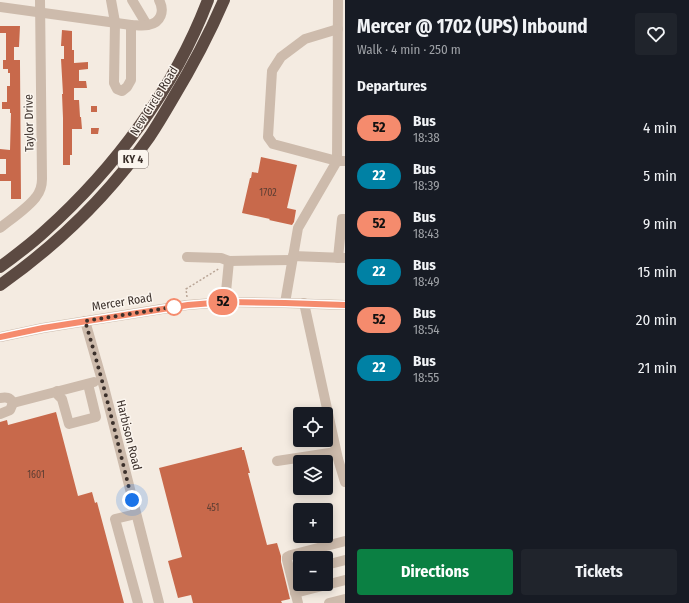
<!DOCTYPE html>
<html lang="en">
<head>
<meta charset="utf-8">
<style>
  body { margin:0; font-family:"Fira Sans Condensed",sans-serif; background:#20242c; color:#f1f3f6; height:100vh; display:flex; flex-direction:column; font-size:15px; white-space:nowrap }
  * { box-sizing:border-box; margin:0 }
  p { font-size:13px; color:#9ea1a6 }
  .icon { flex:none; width:22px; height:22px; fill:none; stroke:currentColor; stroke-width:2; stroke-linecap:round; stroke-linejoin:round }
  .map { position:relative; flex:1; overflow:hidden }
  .drawer { display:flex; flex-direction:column; background:#171b24; width:344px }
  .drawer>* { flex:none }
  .badge { padding:0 8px; border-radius:13px; font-size:14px; line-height:26px }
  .tools { position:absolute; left:293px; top:407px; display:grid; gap:8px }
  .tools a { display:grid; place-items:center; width:40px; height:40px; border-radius:4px; background:#171b24; box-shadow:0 2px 10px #0003; font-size:20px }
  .you { position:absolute; width:20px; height:20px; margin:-10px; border:3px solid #fff; border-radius:50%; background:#1a73e8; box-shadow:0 0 0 6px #1a73e833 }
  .map>.badge { position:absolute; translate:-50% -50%; box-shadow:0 0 0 2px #fff }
  h2 { padding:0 12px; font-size:15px; line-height:36px }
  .round { display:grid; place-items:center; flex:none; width:42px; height:42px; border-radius:4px; background:#20242c }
  .head { display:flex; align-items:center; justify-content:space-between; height:68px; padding:0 12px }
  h1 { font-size:19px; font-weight:700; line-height:30px }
  .primary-button { display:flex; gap:8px; margin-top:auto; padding:8px 12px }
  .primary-button a { flex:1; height:46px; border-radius:4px; background:#0b8043; color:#fff; font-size:16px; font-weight:700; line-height:46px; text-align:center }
  .primary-button a+a { background:#20242c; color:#f1f3f6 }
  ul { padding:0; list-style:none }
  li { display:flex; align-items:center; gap:12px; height:48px; padding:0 12px }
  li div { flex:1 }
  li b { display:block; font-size:15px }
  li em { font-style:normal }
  li .badge { min-width:44px; font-weight:700; text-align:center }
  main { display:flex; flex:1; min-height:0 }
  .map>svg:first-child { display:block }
  .building { fill:#c8694b }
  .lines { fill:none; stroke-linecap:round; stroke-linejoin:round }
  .path { stroke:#b9a596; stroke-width:1.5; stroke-dasharray:2 2; stroke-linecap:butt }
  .minor { stroke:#cdbbac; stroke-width:10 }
  .highway { stroke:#5c4a42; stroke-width:12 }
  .line-casing { stroke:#fff; stroke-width:9 }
  .line { stroke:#f58b6d; stroke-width:6 }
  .walk { stroke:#3b302b; stroke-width:4; stroke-dasharray:0 7.2 }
  .stop-dot { fill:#fff; stroke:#f58b6d; stroke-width:2 }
  .labels { text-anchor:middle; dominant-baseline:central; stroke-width:3; stroke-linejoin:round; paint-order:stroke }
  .number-label { font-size:10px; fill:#5e3e33 }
  .shield { fill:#fbf5ee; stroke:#756b66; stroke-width:1 }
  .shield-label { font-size:11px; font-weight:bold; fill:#3b302b }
  .street-label { font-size:12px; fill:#3b302b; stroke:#fbf5ee }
</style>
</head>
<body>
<main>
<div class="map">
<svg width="345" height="603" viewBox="0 0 345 603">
  <rect width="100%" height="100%" fill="#f4ebe1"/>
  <g class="building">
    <path d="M0 26H20L19 47H14V60H20V64L21 199H11V181H0V174H6V159H0V149L10 150 11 113H10V109H2V102H7V86H10V73H8V69H3V60H6V33H0Z"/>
    <path d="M62 30 72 31V50H74V63L88 62V69L79 70V81H86L87 88H74V100H79L80 117H81L82 129H72V155H70V165H63V118L62 94H63L61 59H64V46H61Z"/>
    <rect x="91" y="106" width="6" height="6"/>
    <path d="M91 128H99L98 134H91Z"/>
    <path d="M261 157 297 165 287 208 296 210 294 222 292 225 269 220 270 219 242 213 250 178H251L252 172 258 173Z"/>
    <path d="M56 412 78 496 92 492 95 503 97 502 124 603H0V422L7 420 8 425Z"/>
    <path d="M242 447V450H244L250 473H248L267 545 277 543 281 556V562L290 599 281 601 282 603H193L191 595 178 598 168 561 182 557 159 468Z"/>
  </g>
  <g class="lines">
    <path class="path" d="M187 297 186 289 220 268"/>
    <g class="minor">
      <path d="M111 0 115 22 114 83 117 89 122 91 127 87 131 80V25"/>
      <path d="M132 0 147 25"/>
      <path d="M338 0 337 161H345"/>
      <path d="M0 7 131 25C136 25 142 26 148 25 161 23 165 11 159 0"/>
      <path d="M0 228C11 219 28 208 36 197 40 192 42 185 42 179L40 0"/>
      <path d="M293 256 345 258"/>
      <path d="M187 257 221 258 229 261 292 260"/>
      <path d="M338 258 342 219H345"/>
      <path d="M225 302 229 261"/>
      <path d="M285 303 298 228 337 161 273 144 268 137 272 71 281 57 305 39 338 29"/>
      <path d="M304 303 338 459 345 482"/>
      <path d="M85 321 104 387 159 603"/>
      <path d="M0 337 43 328 187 305 225 302 285 303 345 305"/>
      <path d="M57 391 58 395 62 399 69 424 96 417 88 384"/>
      <path d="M0 398C6 397 10 397 13 403"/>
      <path d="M13 403 94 382"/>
      <path d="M0 414 10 410 13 403"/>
      <path d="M277 461 336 452"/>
      <path d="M136 514 115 519 138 603"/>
      <path d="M326 565 345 560"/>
      <path d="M295 593 345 580"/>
      <path d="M298 603 287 560V557L291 555 345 541"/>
      <path d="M329 603 345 599"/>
    </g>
    <g class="highway">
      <path d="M0 267C15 256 31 244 45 231 115 168 174 89 208 0"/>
      <path d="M0 285C57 245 110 193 150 136 158 124 165 112 172 100 192 67 209 35 224 0"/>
    </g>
  </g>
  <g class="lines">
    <g class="line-casing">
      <path id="line" d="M0 337 43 328 188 305 225 302 285 303 345 305"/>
    </g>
    <use href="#line" class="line"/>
    <path class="walk" d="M132 500C117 440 103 380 85 321L174 307"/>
  </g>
  <circle class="stop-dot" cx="174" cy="307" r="8"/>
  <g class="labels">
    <g class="number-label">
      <text x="268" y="193">1702</text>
      <text x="36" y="475">1601</text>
      <text x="213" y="508">451</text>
    </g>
    <rect class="shield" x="118" y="150" width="30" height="18" rx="3"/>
    <g class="shield-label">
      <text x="133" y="159">KY 4</text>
    </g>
    <g class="street-label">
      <text transform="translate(154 101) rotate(-58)">New Circle Road</text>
      <text transform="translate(29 123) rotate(-91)">Taylor Drive</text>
      <text transform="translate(122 302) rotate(-9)">Mercer Road</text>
      <text transform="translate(129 435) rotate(76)">Harbison Road</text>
    </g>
  </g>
</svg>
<div class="tools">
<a><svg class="icon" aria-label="locate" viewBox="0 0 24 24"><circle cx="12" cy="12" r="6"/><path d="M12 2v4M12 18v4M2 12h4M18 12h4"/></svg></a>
<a><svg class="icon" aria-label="layers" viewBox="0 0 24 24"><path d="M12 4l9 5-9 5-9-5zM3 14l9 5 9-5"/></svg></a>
<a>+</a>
<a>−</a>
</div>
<div class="you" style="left:132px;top:500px"></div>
<b class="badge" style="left:223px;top:302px;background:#f58b6d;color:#111">52</b>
</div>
<section class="drawer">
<div class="head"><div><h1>Mercer @ 1702 (UPS) Inbound</h1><p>Walk · 4 min · 250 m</p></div><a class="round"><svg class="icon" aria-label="heart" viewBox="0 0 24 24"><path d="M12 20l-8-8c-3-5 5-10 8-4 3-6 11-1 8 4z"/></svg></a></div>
<h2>Departures</h2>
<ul>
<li><span class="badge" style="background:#f58b6d;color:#111">52</span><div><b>Bus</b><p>18:38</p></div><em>4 min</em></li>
<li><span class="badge" style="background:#0081a4;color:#fff">22</span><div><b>Bus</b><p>18:39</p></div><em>5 min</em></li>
<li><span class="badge" style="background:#f58b6d;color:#111">52</span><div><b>Bus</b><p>18:43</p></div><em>9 min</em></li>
<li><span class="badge" style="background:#0081a4;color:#fff">22</span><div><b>Bus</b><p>18:49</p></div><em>15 min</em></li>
<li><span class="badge" style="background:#f58b6d;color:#111">52</span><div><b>Bus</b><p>18:54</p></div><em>20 min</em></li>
<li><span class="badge" style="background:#0081a4;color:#fff">22</span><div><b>Bus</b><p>18:55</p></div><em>21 min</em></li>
</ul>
<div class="primary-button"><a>Directions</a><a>Tickets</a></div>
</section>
</main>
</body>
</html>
